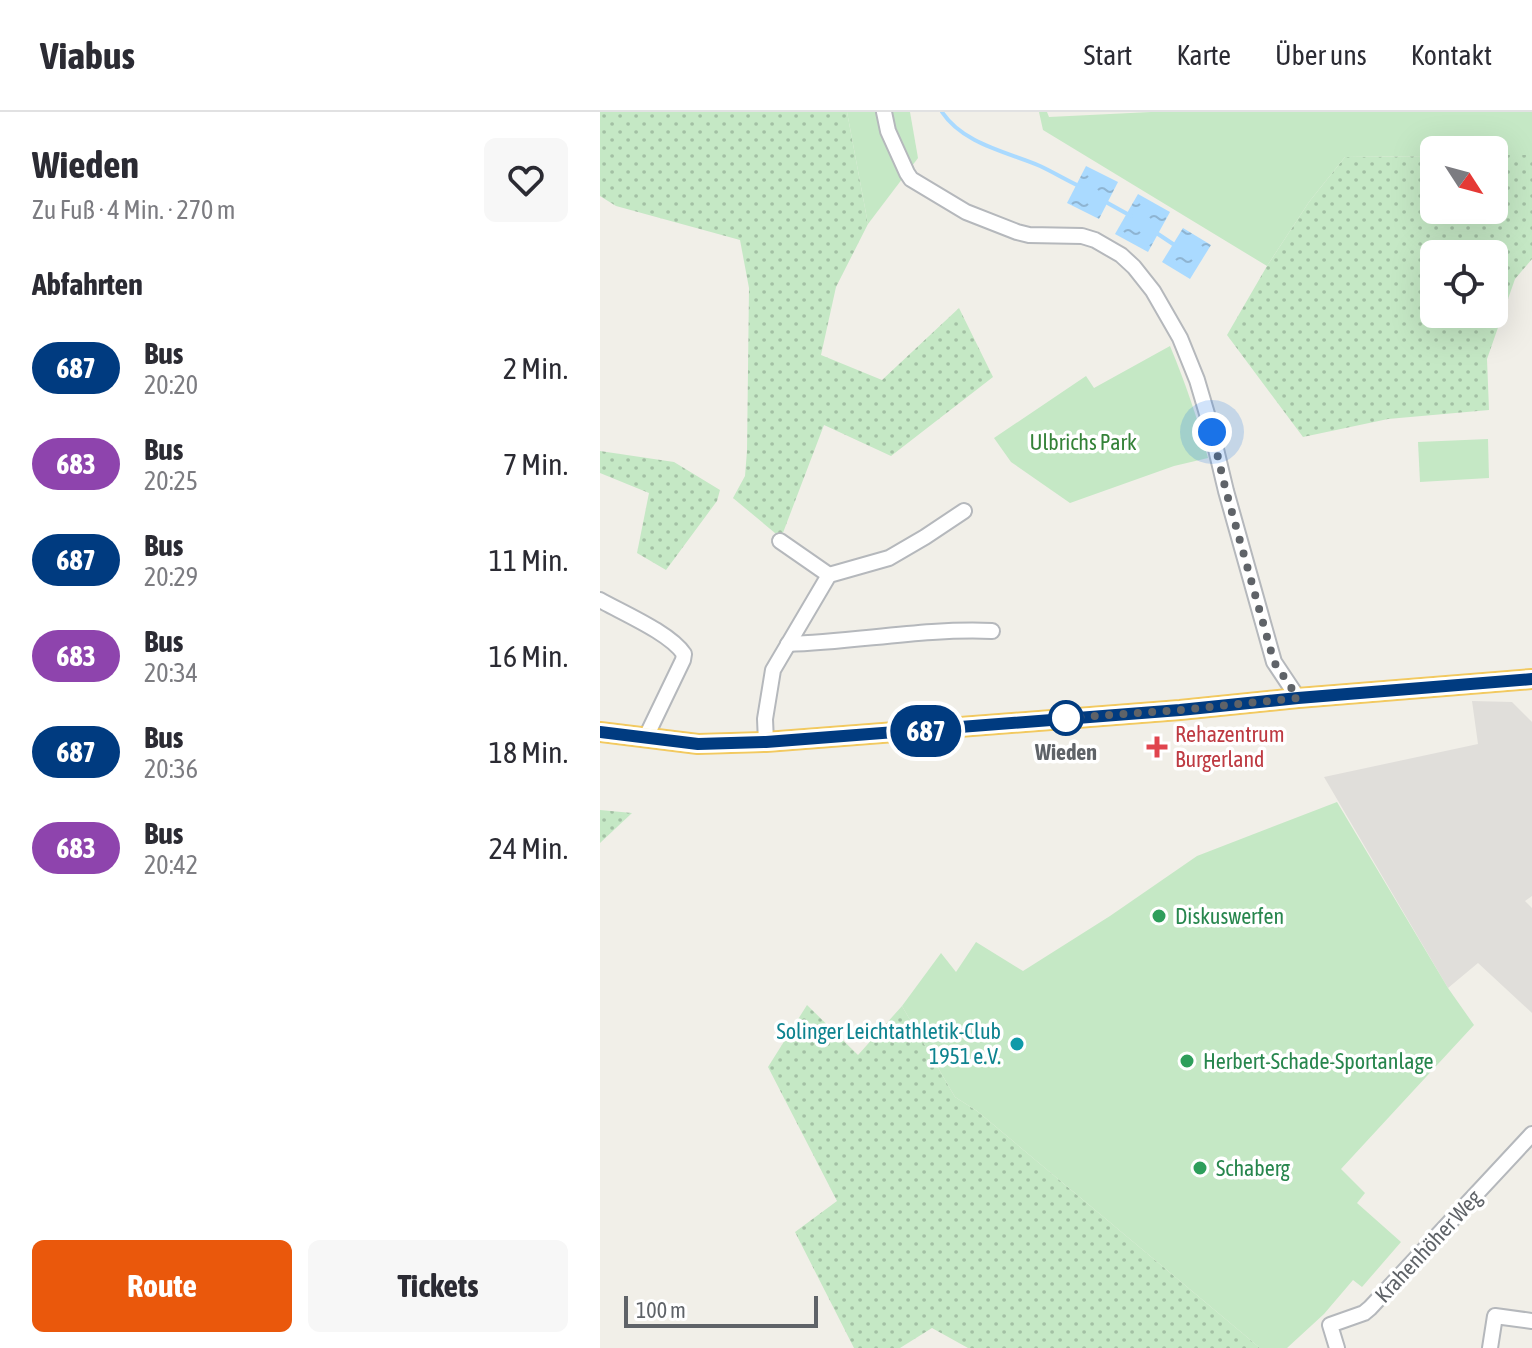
<!DOCTYPE html>
<html lang="de">
<head>
<meta charset="utf-8">
<style>
  body { margin:0; font-family:"Asap Condensed",sans-serif; background:#f7f7f7; color:#2b2b33; height:100vh; display:flex; flex-direction:column; font-size:30px; white-space:nowrap }
  * { box-sizing:border-box; margin:0 }
  p { font-size:26px; color:#7c7c81 }
  .icon { flex:none; width:44px; height:44px; fill:none; stroke:currentColor; stroke-width:2; stroke-linecap:round; stroke-linejoin:round }
  .map { position:relative; flex:1; overflow:hidden }
  .sheet { display:flex; flex-direction:column; background:#fff; width:600px }
  .sheet>* { flex:none }
  .badge { padding:0 16px; border-radius:26px; font-size:28px; line-height:52px }
  .needle { width:52px; rotate:126deg }
  .buttons { position:absolute; left:820px; top:24px; display:grid; gap:16px }
  .buttons a { display:grid; place-items:center; width:88px; height:88px; border-radius:12px; background:#fff; box-shadow:0 8px 32px #0002; font-size:40px }
  .scale { position:absolute; left:24px; bottom:20px; width:194px; box-sizing:border-box; padding-left:8px; border:4px solid #5f6368; border-top:0; font-size:22px; line-height:28px; white-space:nowrap; color:#5f6368; -webkit-text-stroke:6px #fff; paint-order:stroke }
  .you { position:absolute; width:40px; height:40px; margin:-20px; border:6px solid #fff; border-radius:50%; background:#1a73e8; box-shadow:0 0 0 12px #1a73e833 }
  .map>.badge { position:absolute; translate:-50% -50%; box-shadow:0 0 0 4px #fff }
  h2 { padding:0 32px; font-size:30px; line-height:72px }
  .round { display:grid; place-items:center; flex:none; width:84px; height:84px; border-radius:12px; background:#f7f7f7 }
  .head { display:flex; align-items:center; justify-content:space-between; height:136px; padding:0 32px }
  h1 { font-size:38px; font-weight:700; line-height:60px }
  .cta { display:flex; gap:16px; margin-top:auto; padding:16px 32px }
  .cta a { flex:1; height:92px; border-radius:12px; background:#ea580c; color:#fff; font-size:32px; font-weight:700; line-height:92px; text-align:center }
  .cta a+a { background:#f7f7f7; color:#2b2b33 }
  ul { padding:0; list-style:none }
  li { display:flex; align-items:center; gap:24px; height:96px; padding:0 32px }
  li div { flex:1 }
  li b { display:block; font-size:30px }
  li em { font-style:normal }
  li .badge { min-width:88px; font-weight:700; text-align:center }
  header { display:flex; align-items:center; gap:48px; box-sizing:border-box; height:112px; padding:0 40px; background:#fff; border-bottom:2px solid #e1e1e2 }
  header strong { font-size:38px }
  nav { display:flex; gap:44px; margin-inline-start:auto; font-size:28px }
  main { display:flex; flex:1; min-height:0 }
  .map>svg:first-child { display:block }
  .industrial { fill:#e0deda }
  .grass { fill:url(#grass-dots); fill-rule:evenodd }
  .green { fill:#c5e8c5 }
  .water { fill:url(#water-ripples) }
  .lines { fill:none; stroke-linecap:round; stroke-linejoin:round }
  .stream { stroke:#aadaff; stroke-width:4 }
  .minor-casing { stroke:#b5b8bc; stroke-width:18 }
  .major-casing { stroke:#f2c960; stroke-width:22 }
  .minor { stroke:#fff; stroke-width:14 }
  .major { stroke:#fff2af; stroke-width:18 }
  .line-casing { stroke:#fff; stroke-width:18 }
  .line { stroke:#003b80; stroke-width:12 }
  .walk { stroke:#5f6368; stroke-width:8; stroke-dasharray:0 14.4 }
  .stop-dot { fill:#fff; stroke:#003b80; stroke-width:4 }
  .health-dot { fill:#e0444e; stroke:#fff; stroke-width:3 }
  .leisure-dot { fill:#2e9e5b; stroke:#fff; stroke-width:3 }
  .culture-dot { fill:#0f9aa8; stroke:#fff; stroke-width:3 }
  .labels { text-anchor:middle; dominant-baseline:central; stroke-width:7; stroke-linejoin:round; paint-order:stroke }
  .park-label { font-size:22px; fill:#348238; stroke:#fff }
  .health-label { font-size:22px; fill:#be3a42; stroke:#fff; text-anchor:start }
  .stop-label { font-size:22px; font-weight:bold; fill:#5f6368; stroke:#fff }
  .leisure-label { font-size:22px; fill:#27864d; stroke:#fff; text-anchor:start }
  .culture-label { font-size:22px; fill:#0d838f; stroke:#fff; text-anchor:end }
  .street-label { font-size:22px; fill:#5f6368; stroke:#fff }
</style>
</head>
<body>
<header>
<strong>Viabus</strong>
<nav><a>Start</a><a>Karte</a><a>Über uns</a><a>Kontakt</a></nav>
</header>
<main>
<section class="sheet">
<div class="head"><div><h1>Wieden</h1><p>Zu Fuß · 4 Min. · 270 m</p></div><a class="round"><svg class="icon" aria-label="heart" viewBox="0 0 24 24"><path d="M12 20l-8-8c-3-5 5-10 8-4 3-6 11-1 8 4z"/></svg></a></div>
<h2>Abfahrten</h2>
<ul>
<li><span class="badge" style="background:#003b80;color:#fff">687</span><div><b>Bus</b><p>20:20</p></div><em>2 Min.</em></li>
<li><span class="badge" style="background:#8e44ad;color:#fff">683</span><div><b>Bus</b><p>20:25</p></div><em>7 Min.</em></li>
<li><span class="badge" style="background:#003b80;color:#fff">687</span><div><b>Bus</b><p>20:29</p></div><em>11 Min.</em></li>
<li><span class="badge" style="background:#8e44ad;color:#fff">683</span><div><b>Bus</b><p>20:34</p></div><em>16 Min.</em></li>
<li><span class="badge" style="background:#003b80;color:#fff">687</span><div><b>Bus</b><p>20:36</p></div><em>18 Min.</em></li>
<li><span class="badge" style="background:#8e44ad;color:#fff">683</span><div><b>Bus</b><p>20:42</p></div><em>24 Min.</em></li>
</ul>
<div class="cta"><a>Route</a><a>Tickets</a></div>
</section>
<div class="map">
<svg width="932" height="1236" viewBox="0 0 932 1236">
  <defs>
    <pattern id="grass-dots" width="8" height="8" patternUnits="userSpaceOnUse" patternTransform="scale(2)"><rect width="8" height="8" fill="#c5e8c5"/><path d="M2 2h.1M6 6h.1" fill="none" stroke="#a3c0a4" stroke-width="1.8" stroke-linecap="round"/></pattern>
    <pattern id="water-ripples" width="26" height="14" patternUnits="userSpaceOnUse" patternTransform="scale(2)"><rect width="26" height="14" fill="#aadaff"/><path d="M2 4q2-2 4 0t4 0M15 11q2-2 4 0t4 0" fill="none" stroke="#8eb4d2"/></pattern>
  </defs>
  <rect width="100%" height="100%" fill="#f1efe8"/>
  <path class="industrial" d="M872 589 912 590 932 610V784L925 789 932 796V901L878 851 848 876 724 665 878 632Z"/>
  <g class="grass">
    <path d="M0 0H247L268 112 236 175 221 243 282 268 359 196 393 265 291 344 224 313 181 426 133 386 145 364 147 339 149 176 140 128 16 94 0 84Z"/>
    <path d="M894 43H932V147L915 167 887 247 889 298 788 307 703 325 627 223 667 154 709 90 745 45 834 44V98H894ZM834 142H894V202H834Z"/>
    <path d="M0 339 74 350 120 378 117 389 66 458 37 441 49 381 0 361Z"/>
    <path d="M0 698 32 701 0 731Z"/>
    <path d="M207 893 258 943 302 894 355 985 377 999 660 1236H368L332 1216 300 1236H254L195 1120 237 1089 168 955Z"/>
  </g>
  <g class="green">
    <path d="M247 0H310L318 46 268 112Z"/>
    <path d="M439 0H447L449 5 551 0H932V43H894V38H834V44L745 45 709 90 667 154 443 18Z"/>
    <path d="M570 234C585 270 598 307 608 346L574 354 470 391 411 350 394 326 486 264 494 276Z"/>
    <path d="M888 327 889 366 820 370 818 330Z"/>
    <path d="M737 690 848 876 874 913 741 1057 765 1081 757 1091 801 1130 762 1175 753 1168 724 1202 687 1236H660L377 999 355 985 302 894 341 841 356 860 376 830 423 859 510 804 597 744Z"/>
  </g>
  <g class="water">
    <path d="M486 54 518 70 499 107 467 91Z"/>
    <path d="M538 82 570 100 548 140 515 122Z"/>
    <path d="M583 116 611 133 590 167 562 150Z"/>
  </g>
  <g class="lines">
    <g class="stream">
      <path d="M342 0C363 32 407 40 440 54 453 60 466 68 479 74"/>
      <path d="M504 89 531 104"/>
      <path d="M555 120 573 132"/>
    </g>
    <g class="minor-casing">
      <g id="minor">
        <path d="M284 0 288 19 307 61 311 67 366 100 417 120 429 123 482 124 495 128 521 143 534 155 553 179 580 226 597 268 610 312 626 379 674 550 698 586"/>
        <path d="M180 429 229 463"/>
        <path d="M0 488C23 501 70 521 84 542L83 548 45 627"/>
        <path d="M188 532C256 530 324 516 392 519"/>
        <path d="M166 630 165 607 173 558 229 463 289 446 325 425 364 399"/>
        <path d="M737 1236 730 1213 764 1201 770 1196 932 1022"/>
        <path d="M890 1236 895 1204 932 1209"/>
      </g>
    </g>
    <g class="major-casing">
      <path id="major" d="M0 620 98 632 166 630 580 598 698 586 932 567"/>
    </g>
    <use href="#minor" class="minor"/>
    <use href="#major" class="major"/>
  </g>
  <g class="lines">
    <g class="line-casing">
      <path id="line" d="M0 620 98 632 166 630 580 598 698 586 932 567"/>
    </g>
    <use href="#line" class="line"/>
    <path class="walk" d="M466 606 580 598 698 586 674 550 626 379 612 320"/>
  </g>
  <circle class="stop-dot" cx="466" cy="606" r="16"/>
  <path class="health-dot" d="M553 623h8v8h8v8h-8v8h-8v-8h-8v-8h8z"/>
  <g class="leisure-dot">
    <circle cx="559" cy="804" r="8"/>
    <circle cx="587" cy="949" r="8"/>
    <circle cx="600" cy="1056" r="8"/>
  </g>
  <circle class="culture-dot" cx="417" cy="932" r="8"/>
  <g class="labels">
    <g class="park-label">
      <text x="483" y="330">Ulbrichs Park</text>
    </g>
    <g class="health-label">
      <text x="575" y="622">Rehazentrum<tspan x="575" dy="25">Burgerland</tspan></text>
    </g>
    <g class="stop-label">
      <text x="466" y="640">Wieden</text>
    </g>
    <g class="leisure-label">
      <text x="575" y="804">Diskuswerfen</text>
      <text x="603" y="949">Herbert-Schade-Sportanlage</text>
      <text x="616" y="1056">Schaberg</text>
    </g>
    <g class="culture-label">
      <text x="401" y="919">Solinger Leichtathletik-Club<tspan x="401" dy="25">1951 e.V.</tspan></text>
    </g>
    <g class="street-label">
      <text transform="translate(828 1134) rotate(-47)">Krahenhöher Weg</text>
    </g>
  </g>
</svg>
<div class="buttons">
<a><svg class="needle" viewBox="-14 -14 28 28"><path d="M0-13l5 13h-10z" fill="#e53935"/><path d="M0 13l5-13h-10z" fill="#7c7c81"/></svg></a>
<a><svg class="icon" aria-label="locate" viewBox="0 0 24 24"><circle cx="12" cy="12" r="6"/><path d="M12 2v4M12 18v4M2 12h4M18 12h4"/></svg></a>
</div>
<div class="scale">100 m</div>
<div class="you" style="left:612px;top:320px"></div>
<b class="badge" style="left:326px;top:619px;background:#003b80;color:#fff">687</b>
</div>
</main>
</body>
</html>
